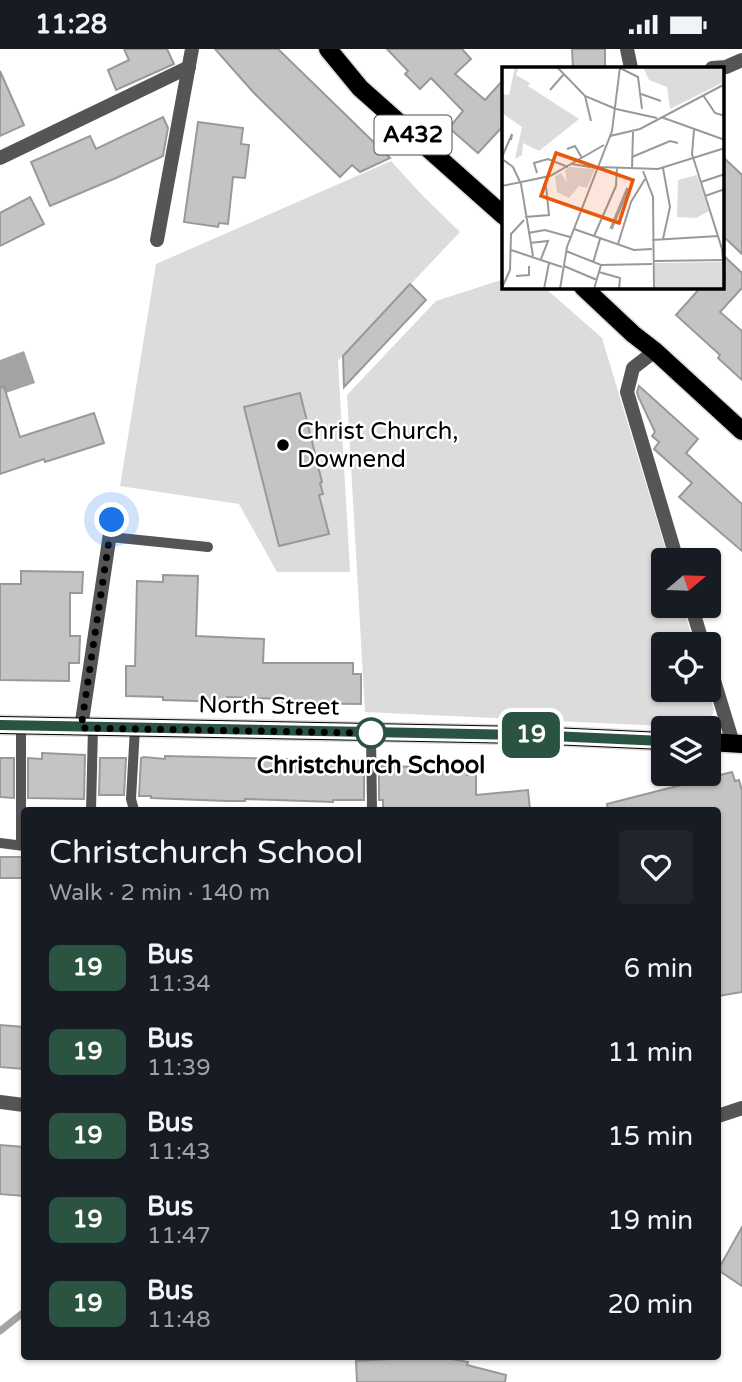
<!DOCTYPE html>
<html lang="en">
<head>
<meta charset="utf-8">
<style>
  body { margin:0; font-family:"Varela Round",sans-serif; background:#20242c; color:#f1f3f6; height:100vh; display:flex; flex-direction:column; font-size:26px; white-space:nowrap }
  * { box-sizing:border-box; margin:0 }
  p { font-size:23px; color:#9ea1a6 }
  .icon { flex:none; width:38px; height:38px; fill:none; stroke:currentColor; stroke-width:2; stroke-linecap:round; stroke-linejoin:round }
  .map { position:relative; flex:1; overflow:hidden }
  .sheet { position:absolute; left:21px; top:758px; width:700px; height:553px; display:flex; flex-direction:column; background:#171b24; border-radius:7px; box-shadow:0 2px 5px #0004 }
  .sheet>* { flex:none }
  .badge { padding:0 14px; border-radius:10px; font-size:24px; line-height:46px }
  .needle { width:46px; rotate:71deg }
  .tools { position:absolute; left:651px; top:499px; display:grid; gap:14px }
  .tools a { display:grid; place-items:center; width:70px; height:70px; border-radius:7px; background:#171b24; box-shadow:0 2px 5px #0004; font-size:35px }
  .you { position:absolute; width:35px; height:35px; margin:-18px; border:5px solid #fff; border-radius:50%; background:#1a73e8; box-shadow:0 0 0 10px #1a73e833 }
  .map>.badge { position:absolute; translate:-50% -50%; box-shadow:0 0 0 4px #fff }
  .round { display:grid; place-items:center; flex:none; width:74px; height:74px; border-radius:7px; background:#20242c }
  .head { display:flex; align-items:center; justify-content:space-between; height:119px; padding:0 28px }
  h1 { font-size:33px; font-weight:600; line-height:52px }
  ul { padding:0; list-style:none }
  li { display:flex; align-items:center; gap:21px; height:84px; padding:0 28px }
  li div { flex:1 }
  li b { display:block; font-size:26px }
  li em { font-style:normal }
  li .badge { min-width:77px; font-weight:700; text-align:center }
  .status { display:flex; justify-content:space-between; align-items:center; height:49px; padding:0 35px; background:#171b24; direction:ltr }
  .status svg { height:19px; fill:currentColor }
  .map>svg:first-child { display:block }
  .green { fill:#dcdcdc }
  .water { fill:#a3a3a3 }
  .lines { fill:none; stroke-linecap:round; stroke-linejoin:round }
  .stream { stroke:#a3a3a3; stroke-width:7 }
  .building { fill:#c4c4c4; stroke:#999; stroke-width:2 }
  .primary-casing { stroke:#dbdbdb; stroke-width:21 }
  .service { stroke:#555; stroke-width:10 }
  .minor { stroke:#555; stroke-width:14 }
  .primary { stroke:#000; stroke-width:18 }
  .line-casing { stroke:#fff; stroke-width:16 }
  .line { stroke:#2b5341; stroke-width:10 }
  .walk { stroke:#000; stroke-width:7; stroke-dasharray:0 12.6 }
  .poi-dot { fill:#000; stroke:#fff; stroke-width:2.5 }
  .stop-dot { fill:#fff; stroke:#2b5341; stroke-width:3.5 }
  .labels { text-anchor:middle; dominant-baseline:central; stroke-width:5; stroke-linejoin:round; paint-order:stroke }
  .shield { fill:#fff; stroke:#4c4c4c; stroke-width:2 }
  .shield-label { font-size:23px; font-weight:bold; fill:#000 }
  .poi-label { font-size:24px; fill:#000; stroke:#fff; text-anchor:start }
  .street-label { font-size:24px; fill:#000; stroke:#fff }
  .stop-label { font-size:24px; font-weight:bold; fill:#000; stroke:#fff }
  .inset-river { fill:none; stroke:#a3a3a3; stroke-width:3.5 }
  .inset-road { fill:none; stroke:#999; stroke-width:2 }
  .view { fill:#e8590c; fill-opacity:0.15; stroke:#e8590c; stroke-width:3.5 }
  .inset-edge { fill:none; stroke:#000; stroke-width:3.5 }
</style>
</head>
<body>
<div class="status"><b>11:28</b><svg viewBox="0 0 49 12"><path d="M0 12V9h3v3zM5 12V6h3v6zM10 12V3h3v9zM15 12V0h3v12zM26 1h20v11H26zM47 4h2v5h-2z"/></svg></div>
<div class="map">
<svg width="742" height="1333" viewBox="0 0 742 1333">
  <rect width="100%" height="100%" fill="#fff"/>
  <g class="green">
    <path d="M391 112 422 146 460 183 338 312 350 523H277L239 455 120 437 156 215Z"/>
    <path d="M504 230V238H544L602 289 669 511H663V556L683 557 694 595H663V640L708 641 714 661 707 679 365 663 347 346 436 252Z"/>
  </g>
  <path class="water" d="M24 302 35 334 0 346V311Z"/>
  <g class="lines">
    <path class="stream" d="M0 1282 24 1263"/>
  </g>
  <g class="building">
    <path d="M124 0H167L174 15 116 41 108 21 129 11Z"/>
    <path d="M215 0H278L390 109 360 123 352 116 340 128 254 44Z"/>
    <path d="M387 0H462L471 10 455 25 485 51 504 30V76L478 104 449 79 463 62 431 29 420 40 405 25 408 22Z"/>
    <path d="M572 0H605V19H573Z"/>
    <path d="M0 22 24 76 0 87Z"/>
    <path d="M163 68 168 79 163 107 116 129 50 157 31 113 90 87 96 100Z"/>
    <path d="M198 73 243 79 241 95 249 96 245 129 233 128 228 175 219 174 218 178 184 173Z"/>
    <path d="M723 108 742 126V205L723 187Z"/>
    <path d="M30 148 44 175 0 197V164Z"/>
    <path d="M723 206 742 224V239L720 263 742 282V331L718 309 720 306 676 266 701 238H723Z"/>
    <path d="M410 235 426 251 344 338 343 307Z"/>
    <path d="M639 337 698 390 686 404 742 455V502L679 448 692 434 654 400 659 393 652 387 655 383 638 347 637 343Z"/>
    <path d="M4 338 20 388 94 364 104 394 45 413 44 410 0 425V339Z"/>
    <path d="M300 344 322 433 320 434 323 445 319 446 329 485 279 497 244 358Z"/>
    <path d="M21 522 83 523 82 544H70V587H80L79 614H69V632L0 631V535H21Z"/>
    <path d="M163 526 198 527 196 587 264 590 263 614H353V625H361V655L282 654V650L227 648V653L163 651V648L126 647V617H135L137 532 163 533Z"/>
    <path d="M42 704 85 706 84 750 28 749V709L42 710Z"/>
    <path d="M165 707 361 712V717H364V751H333V753L245 750V752H227L151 749V747H139L141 709 144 708 165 710Z"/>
    <path d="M0 709H14V749L0 748Z"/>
    <path d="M100 709H126L124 746H99Z"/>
    <path d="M379 717 424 718V723H467V726H476V746L528 741 530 761H383V751H379Z"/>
    <path d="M732 723 735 732 739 731 742 742V943L718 947V761H608L607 755Z"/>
    <rect x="0" y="808" width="24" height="21"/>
    <path d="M0 976 24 978V1020L0 1018Z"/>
    <path d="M0 1096 24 1098V1147L0 1145Z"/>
    <path d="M742 1178V1237L718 1221Z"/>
    <path d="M408 1309 452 1310 468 1313 467 1316 506 1326 505 1333H357L356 1312Z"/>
  </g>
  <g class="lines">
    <g class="primary-casing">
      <g id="primary">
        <path d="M328 0 360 39 504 167"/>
        <path d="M583 238 633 285 655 302 742 382"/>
        <path d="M0 676 529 686 663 692"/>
        <path d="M709 693 742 695"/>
      </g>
    </g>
    <g class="service">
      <path d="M110 488 208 498"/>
      <path d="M371 684 372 761"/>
      <path d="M91 761 93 679"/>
      <path d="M134 761 131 750 135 679"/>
      <path d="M0 794 24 797"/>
      <path d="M21 796V676"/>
    </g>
    <g class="minor">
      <path d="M627 0 631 19"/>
      <path d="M712 19 726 18 742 11"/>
      <path d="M0 109 189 18"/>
      <path d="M157 191 192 0"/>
      <path d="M655 302 633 319 627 343 677 511"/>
      <path d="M691 556 703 595"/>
      <path d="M709 615 733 694"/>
      <path d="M81 679 112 471"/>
      <path d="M0 1053 24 1056"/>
      <path d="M718 1067 742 1059"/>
    </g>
    <use href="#primary" class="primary"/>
  </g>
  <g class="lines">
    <g class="line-casing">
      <path id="line" d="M0 676 529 686 663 692"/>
    </g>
    <use href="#line" class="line"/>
    <path class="walk" d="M112 471 81 679 371 684"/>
  </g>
  <circle class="poi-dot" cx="283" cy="396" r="7"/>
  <circle class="stop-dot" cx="371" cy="684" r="14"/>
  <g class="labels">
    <rect class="shield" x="374.5" y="66.5" width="77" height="39" rx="5"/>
    <g class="shield-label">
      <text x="413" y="86">A432</text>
    </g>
    <g class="poi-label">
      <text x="297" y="382">Christ Church,<tspan x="297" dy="28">Downend</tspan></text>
    </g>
    <g class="street-label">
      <text transform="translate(269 657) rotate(1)">North Street</text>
    </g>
    <g class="stop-label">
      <text x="371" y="716">Christchurch School</text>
    </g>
  </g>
  <g transform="translate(502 18)">
    <rect width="222" height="222" fill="#fff"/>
    <path d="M13 0H17L14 8 28 16 26 19 77 52 37 84 21 76 20 88 13 92 20 60 0 46V27L7 28ZM141 0H222V15L168 42 165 20 147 13ZM68 100 93 102 85 121 77 119 67 131 55 125 53 109 59 106 65 116 63 103ZM195 108 207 144 194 151 175 150 176 113ZM220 195 221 222H153L152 196Z" fill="#dcdcdc"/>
    <path class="inset-river" d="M109 162 126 121"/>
    <path class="inset-road" d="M55 0 83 29 114 42M118 1 136 10 140 42M48 23 62 7M139 27 159 34M201 28 213 46 223 49M83 29 89 54M114 42 155 51M159 50 223 73M192 63 190 87 220 182 223 214M108 69 138 62 223 17M65 82 73 79 80 91M0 90 10 67 9 73M130 90 168 74 176 76M0 92 11 100 19 117 31 189M70 97 94 101M97 100 156 102 223 81M161 101 168 140 161 172M130 102 131 65M141 104 151 130 152 222M35 106 32 96 46 92 66 100M199 115 223 107M0 119 48 109 102 78M203 129 223 122M23 150 47 148 44 119M72 162 132 183 150 182M26 166 43 163 68 170M92 169 114 119 115 100M150 173 216 169M28 176 46 174 39 192M116 177 129 135 143 112M9 183 60 200M64 184 99 198 150 197M151 194 223 193M91 196 98 172M62 199 95 213M97 205 118 211 117 222M14 209 27 208V199M0 221 8 203 9 167 22 153M42 222 47 196M58 222 65 180 110 64 118 0M92 222 99 198"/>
    <path class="view" d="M54 86 131 113 117 156 39 129Z"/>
    <rect width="222" height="222" class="inset-edge"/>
  </g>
</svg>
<div class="tools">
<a><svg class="needle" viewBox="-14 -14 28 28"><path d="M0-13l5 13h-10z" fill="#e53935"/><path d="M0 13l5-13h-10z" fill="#9ea1a6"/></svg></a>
<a><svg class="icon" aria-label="locate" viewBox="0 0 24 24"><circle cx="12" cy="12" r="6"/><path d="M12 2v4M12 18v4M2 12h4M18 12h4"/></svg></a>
<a><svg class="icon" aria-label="layers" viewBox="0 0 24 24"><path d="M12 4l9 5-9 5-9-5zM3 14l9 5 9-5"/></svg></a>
</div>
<div class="you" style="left:112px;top:471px"></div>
<b class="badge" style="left:531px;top:686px;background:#2b5341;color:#fff">19</b>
<section class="sheet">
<div class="head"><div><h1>Christchurch School</h1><p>Walk · 2 min · 140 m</p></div><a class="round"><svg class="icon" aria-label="heart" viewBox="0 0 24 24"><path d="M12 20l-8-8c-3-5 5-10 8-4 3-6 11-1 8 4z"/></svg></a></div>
<ul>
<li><span class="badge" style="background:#2b5341;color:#fff">19</span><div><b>Bus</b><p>11:34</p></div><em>6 min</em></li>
<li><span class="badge" style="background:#2b5341;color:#fff">19</span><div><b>Bus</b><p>11:39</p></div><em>11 min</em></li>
<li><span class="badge" style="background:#2b5341;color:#fff">19</span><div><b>Bus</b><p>11:43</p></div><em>15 min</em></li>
<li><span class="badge" style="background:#2b5341;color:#fff">19</span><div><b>Bus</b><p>11:47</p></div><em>19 min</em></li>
<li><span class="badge" style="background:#2b5341;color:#fff">19</span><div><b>Bus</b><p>11:48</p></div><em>20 min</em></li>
</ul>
</section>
</div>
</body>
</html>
